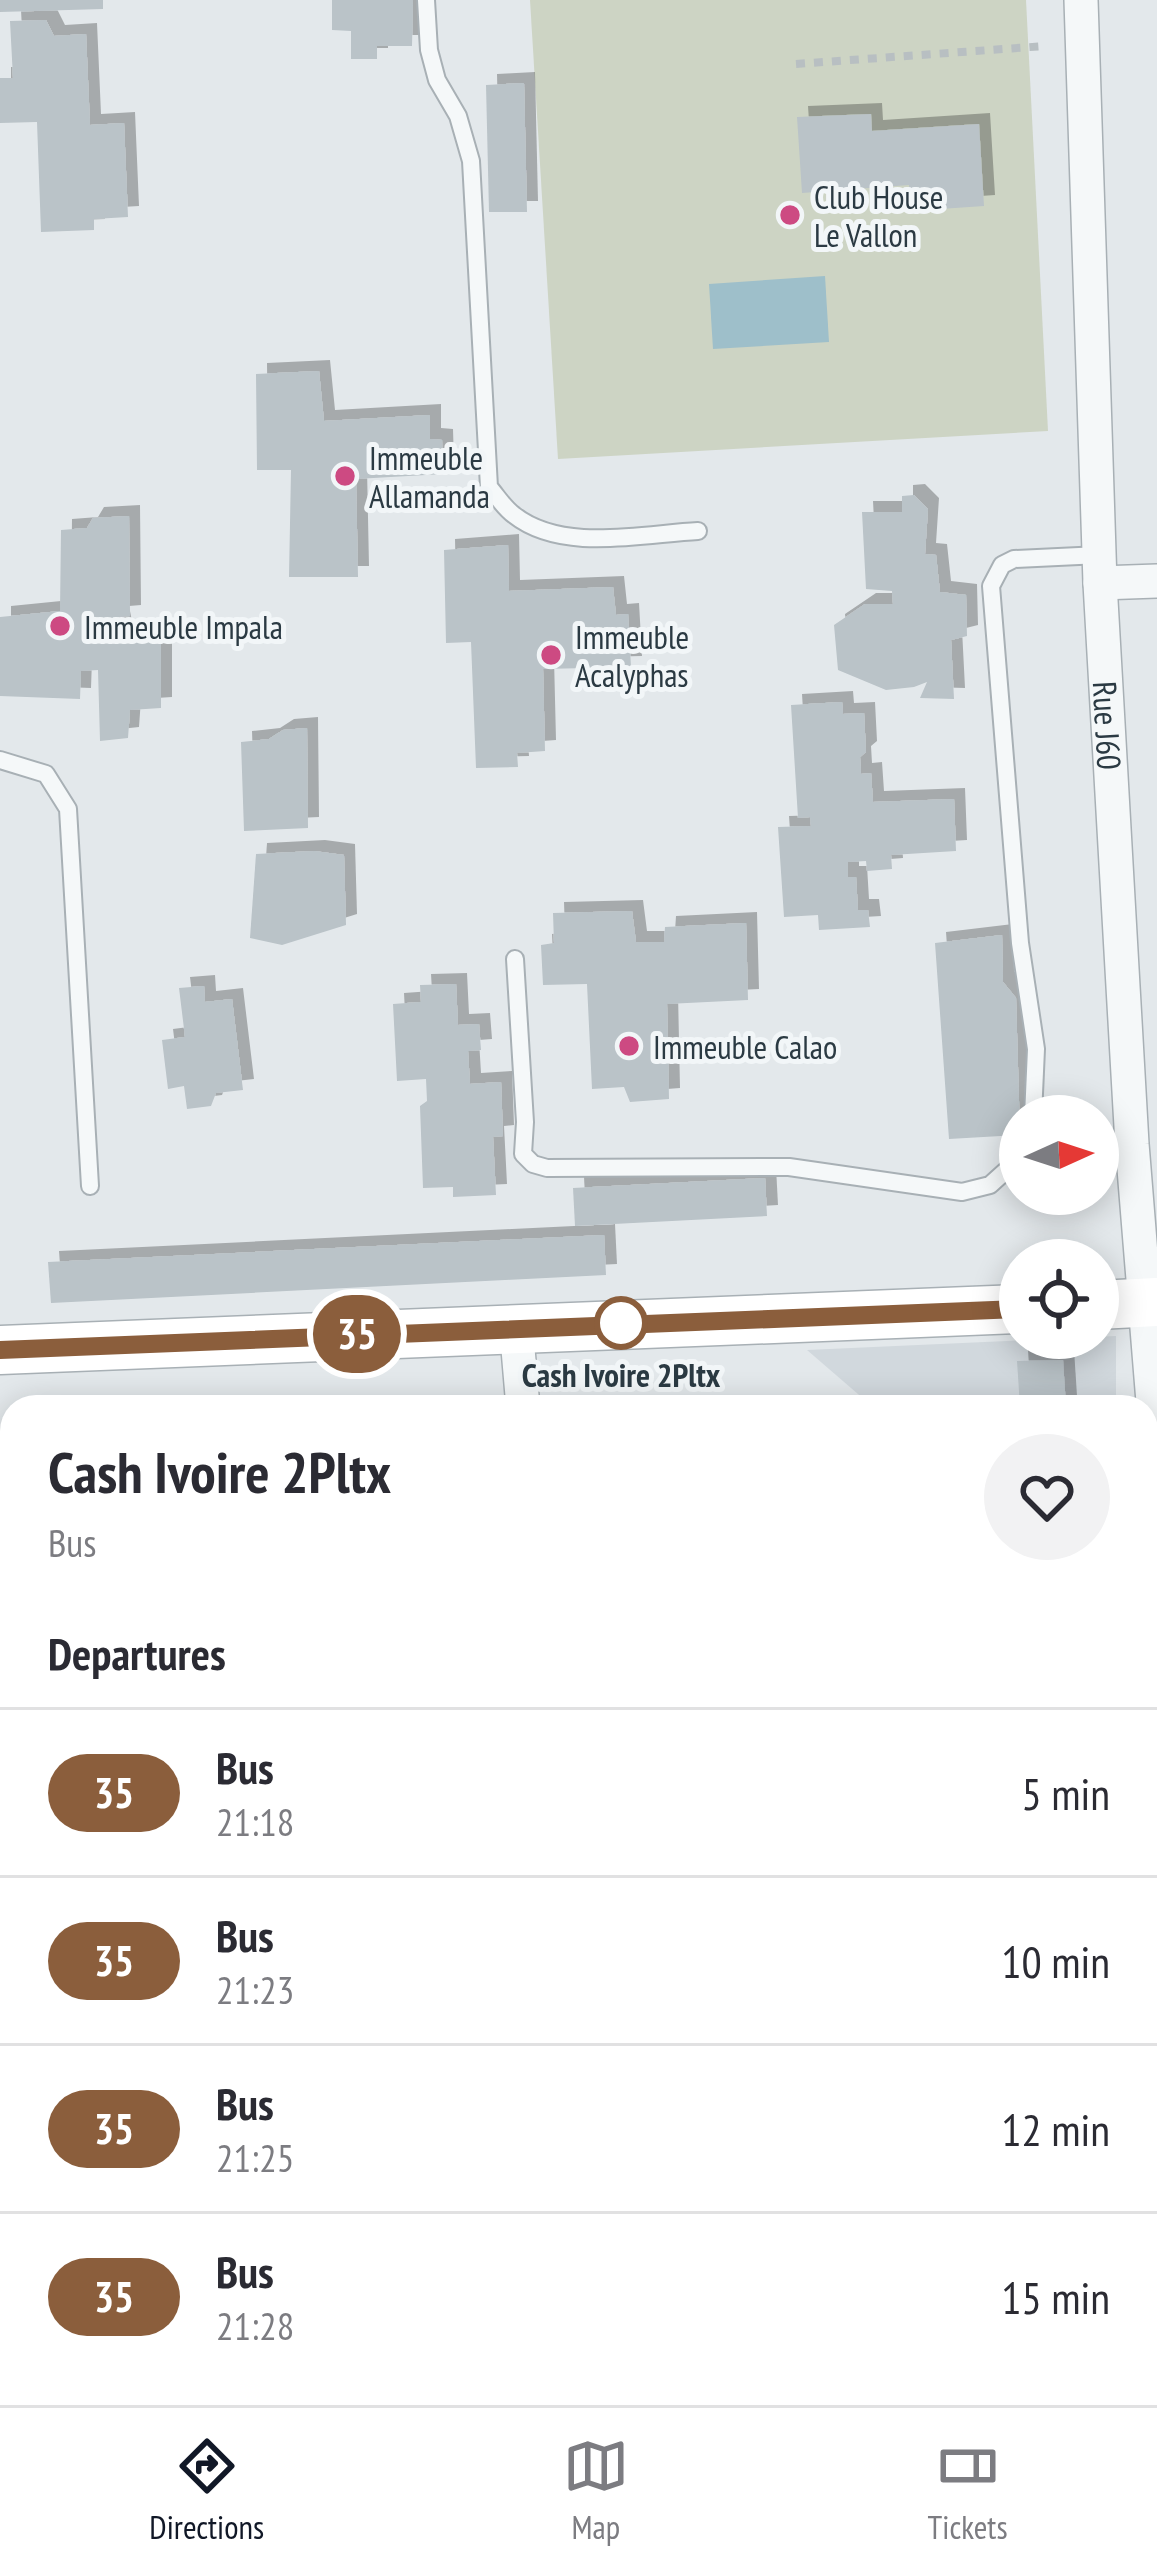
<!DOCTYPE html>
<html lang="en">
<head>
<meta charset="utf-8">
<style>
  body { margin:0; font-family:"PT Sans Narrow",sans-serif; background:#f2f2f3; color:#2b2b33; height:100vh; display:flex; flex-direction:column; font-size:45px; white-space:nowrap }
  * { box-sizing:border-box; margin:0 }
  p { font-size:39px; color:#7c7c81 }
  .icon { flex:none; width:66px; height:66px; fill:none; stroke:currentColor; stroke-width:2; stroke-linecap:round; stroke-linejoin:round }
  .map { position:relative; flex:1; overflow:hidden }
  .details { position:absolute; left:0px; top:1395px; width:1158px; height:1011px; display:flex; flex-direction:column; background:#fff; border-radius:36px 36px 0 0; box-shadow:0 6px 30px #0003 }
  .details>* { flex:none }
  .badge { padding:0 24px; border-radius:39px; font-size:42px; line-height:78px }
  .needle { width:78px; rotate:87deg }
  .controls { position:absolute; left:999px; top:1095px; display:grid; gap:24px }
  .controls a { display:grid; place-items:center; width:120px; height:120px; border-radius:50%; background:#fff; box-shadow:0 6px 30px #0003; font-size:60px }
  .map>.badge { position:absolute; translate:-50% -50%; box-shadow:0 0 0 6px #fff }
  h2 { padding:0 48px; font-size:45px; line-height:108px }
  .round { display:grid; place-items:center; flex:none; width:126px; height:126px; border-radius:63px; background:#f2f2f3 }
  .head { display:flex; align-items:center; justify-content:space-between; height:204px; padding:0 48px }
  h1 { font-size:57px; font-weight:700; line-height:90px }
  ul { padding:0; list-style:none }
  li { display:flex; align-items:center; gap:36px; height:168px; padding:0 48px; border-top:3px solid #e1e1e2 }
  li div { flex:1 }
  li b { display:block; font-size:45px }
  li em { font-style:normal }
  li .badge { min-width:132px; font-weight:700; text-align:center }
  .tab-bar { display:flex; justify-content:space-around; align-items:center; height:168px; border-top:3px solid #e1e1e2; background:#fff; font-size:33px; color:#7c7c81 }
  .tab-bar a { display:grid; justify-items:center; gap:6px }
  .tab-bar .active { color:#111827 }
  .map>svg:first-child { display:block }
  .built { fill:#d1d8dd }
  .green { fill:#cdd4c4 }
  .water { fill:#9ebfca }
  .building { fill:#bac3c8; filter:url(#shadow) }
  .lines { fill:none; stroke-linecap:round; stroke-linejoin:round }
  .service-casing { stroke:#a8b0b5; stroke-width:20 }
  .minor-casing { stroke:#a8b0b5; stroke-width:36 }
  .secondary-casing { stroke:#a8b0b5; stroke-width:51 }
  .path { stroke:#b8bfc2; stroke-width:8; stroke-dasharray:9 9; stroke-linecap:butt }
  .service { stroke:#f5f8f9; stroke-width:16 }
  .minor { stroke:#f5f8f9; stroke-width:33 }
  .secondary { stroke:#fff; stroke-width:48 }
  .line-casing { stroke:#fff; stroke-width:27 }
  .line { stroke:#8b5e3c; stroke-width:18 }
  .poi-dot { fill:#cd4a82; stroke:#f2f6f8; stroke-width:4.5 }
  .stop-dot { fill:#fff; stroke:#8b5e3c; stroke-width:6 }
  .labels { text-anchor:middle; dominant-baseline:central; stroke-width:10; stroke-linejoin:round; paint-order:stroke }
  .poi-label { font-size:33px; fill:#2b3a43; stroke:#f2f6f8; text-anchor:start }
  .street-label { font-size:33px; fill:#2b3a43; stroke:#f2f6f8 }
  .stop-label { font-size:33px; font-weight:bold; fill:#2b3a43; stroke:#f2f6f8 }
</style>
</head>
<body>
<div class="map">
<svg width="1157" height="2405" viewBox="0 0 1157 2405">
  <defs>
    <filter id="shadow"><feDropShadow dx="11" dy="-11" stdDeviation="0" flood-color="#0004"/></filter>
  </defs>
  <rect width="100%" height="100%" fill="#e3e8eb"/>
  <path class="built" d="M1116 1336V1407H873L807 1350Z"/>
  <g class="green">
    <path d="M530 0H1026L1048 431 558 459Z"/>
    <path d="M51 2394H573V2398L413 2405H52Z"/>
  </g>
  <path class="water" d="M825 276 829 342 713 349 709 284Z"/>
  <g class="building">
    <path d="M0 0H103V9L0 12Z"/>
    <path d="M332 0H413L412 46H377V59H351V31L332 30Z"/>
    <path d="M46 20 54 36 86 34 90 125 124 123 128 217 94 219V230L41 232 37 122 0 123V78H13L10 21Z"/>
    <path d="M524 83 527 212H489L486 85Z"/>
    <path d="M871 114 872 131 979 124 984 206 911 211 909 185 802 193 797 117Z"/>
    <path d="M319 371 324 421 430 415V439L442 440 443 474 356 479 358 577H289L291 470H257L256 374Z"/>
    <path d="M914 495 928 509 925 554 936 555 940 592 966 595 967 636 951 640 954 699 920 698 927 682 914 687 886 690 838 670 834 625 865 604H893L892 591 866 589 862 512H902V496Z"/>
    <path d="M129 516 130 616 118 617 122 637 161 634V708L130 710 128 738 100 741 98 670 81 671 80 699 0 696V617L60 611 61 530 87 528 93 518Z"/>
    <path d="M508 545 509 591 613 587 616 615 628 614 631 667 543 669 545 751 517 753 518 767 476 768 471 642 446 643 444 550Z"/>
    <path d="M842 702 843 714 864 713 866 752 860 757 861 774 871 773 873 802 954 799 956 851 891 855 892 869 867 871 866 861 848 862V877H856L858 910H868L870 927 819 930 818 915 784 917 778 827 811 826 810 817 798 818 791 705Z"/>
    <path d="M307 728 308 828 244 831 241 742 269 739 283 730Z"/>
    <path d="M314 851 344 855 346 925 282 945 250 938 256 854Z"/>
    <path d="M632 911 636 942H664L665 927 746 923 748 1000 667 1004 669 1099 630 1102 624 1087 592 1089 587 984 543 985 541 945 554 943 553 913Z"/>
    <path d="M1002 935 1003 982 1016 998 1020 1135 949 1139 935 943Z"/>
    <path d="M456 984 458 1025 479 1024 481 1050 468 1051 470 1084 501 1082 503 1136 493 1137 496 1195 453 1197V1187L423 1188 420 1106 427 1101 426 1079 397 1081 393 1004 421 1002 420 985Z"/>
    <path d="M204 986 205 1002 232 999 243 1090 216 1093 211 1106 187 1109 184 1086 168 1089 162 1040 185 1037 179 988Z"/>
    <path d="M765 1178 767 1216 575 1226 573 1188Z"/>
    <path d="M604 1235 606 1275 51 1303 48 1262Z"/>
    <path d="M1063 1360 1066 1407H1020L1017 1361Z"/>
    <path d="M12 1447V1675L0 1676V1448Z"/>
    <path d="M0 1737H12V1821L0 1822Z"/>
  </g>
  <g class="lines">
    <g class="service-casing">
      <g id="service">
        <path d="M426 0 429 50 437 80 458 116 471 161 489 487C497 496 504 508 514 515 562 553 642 534 698 531"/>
        <path d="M0 760 46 774 68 809 90 1186"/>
        <path d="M515 959 525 1122 523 1154 533 1164 547 1168 789 1167 962 1192 990 1185 1020 1158"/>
        <path d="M1033 1116 1036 1049 1020 943 991 586 1002 565 1014 559 1100 555"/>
        <path d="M1098 1146 1132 1144"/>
      </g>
    </g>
    <g class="minor-casing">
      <g id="minor">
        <path id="s1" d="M1081 0 1100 583 1132 1144 1157 1451"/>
        <path d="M1100 583 1157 581"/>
        <path d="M516 1326 523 1407"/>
        <path d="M0 1691 12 1690"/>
        <path d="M12 2030 6 2070 12 2155"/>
        <path d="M1146 2373H1157"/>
        <path d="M30 2394 31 2405"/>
        <path d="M583 2394 584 2405"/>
        <path d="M631 2405 810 2394"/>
      </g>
    </g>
    <g class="secondary-casing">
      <g id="secondary">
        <path d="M1098 1305 1157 1302"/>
        <path d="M0 1350 1020 1309"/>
      </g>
    </g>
    <path class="path" d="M796 64 1045 46"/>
    <use href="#service" class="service"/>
    <use href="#minor" class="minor"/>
    <use href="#secondary" class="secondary"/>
  </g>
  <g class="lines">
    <g class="line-casing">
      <path id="line" d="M0 1350 1020 1309"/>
    </g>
    <use href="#line" class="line"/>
  </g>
  <g class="poi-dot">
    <circle cx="790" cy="215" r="12"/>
    <circle cx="345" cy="476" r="12"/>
    <circle cx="60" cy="626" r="12"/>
    <circle cx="551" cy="655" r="12"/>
    <circle cx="629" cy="1046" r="12"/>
  </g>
  <circle class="stop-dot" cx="621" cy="1323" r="24"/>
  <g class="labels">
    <g class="poi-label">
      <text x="814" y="196">Club House<tspan x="814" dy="38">Le Vallon</tspan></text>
      <text x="369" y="457">Immeuble<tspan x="369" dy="38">Allamanda</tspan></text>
      <text x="84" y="626">Immeuble Impala</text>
      <text x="575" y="636">Immeuble<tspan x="575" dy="38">Acalyphas</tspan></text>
      <text x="653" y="1046">Immeuble Calao</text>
    </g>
    <g class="street-label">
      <text stroke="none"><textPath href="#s1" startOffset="726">Rue J60</textPath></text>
    </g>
    <g class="stop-label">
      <text x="621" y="1374">Cash Ivoire 2Pltx</text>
    </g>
  </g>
</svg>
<div class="controls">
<a><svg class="needle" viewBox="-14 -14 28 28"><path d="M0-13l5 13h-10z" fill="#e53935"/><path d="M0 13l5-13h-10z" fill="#7c7c81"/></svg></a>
<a><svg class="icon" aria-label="locate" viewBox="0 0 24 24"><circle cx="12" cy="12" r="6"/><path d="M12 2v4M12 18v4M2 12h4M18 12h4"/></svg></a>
</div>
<b class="badge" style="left:357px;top:1334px;background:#8b5e3c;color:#fff">35</b>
<section class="details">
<div class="head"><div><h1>Cash Ivoire 2Pltx</h1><p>Bus</p></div><a class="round"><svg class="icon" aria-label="heart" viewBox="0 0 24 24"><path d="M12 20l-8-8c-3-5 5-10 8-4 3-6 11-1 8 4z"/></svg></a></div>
<h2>Departures</h2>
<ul>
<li><span class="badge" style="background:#8b5e3c;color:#fff">35</span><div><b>Bus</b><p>21:18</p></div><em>5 min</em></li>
<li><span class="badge" style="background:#8b5e3c;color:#fff">35</span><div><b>Bus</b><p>21:23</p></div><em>10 min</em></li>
<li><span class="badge" style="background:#8b5e3c;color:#fff">35</span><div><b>Bus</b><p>21:25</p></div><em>12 min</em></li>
<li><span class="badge" style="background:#8b5e3c;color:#fff">35</span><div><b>Bus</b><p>21:28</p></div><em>15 min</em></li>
</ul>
</section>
</div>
<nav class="tab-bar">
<a class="active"><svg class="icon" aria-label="directions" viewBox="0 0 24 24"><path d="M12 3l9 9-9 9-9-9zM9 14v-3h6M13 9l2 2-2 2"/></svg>Directions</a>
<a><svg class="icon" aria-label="map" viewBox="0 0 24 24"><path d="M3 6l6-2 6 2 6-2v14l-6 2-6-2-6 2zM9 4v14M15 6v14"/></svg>Map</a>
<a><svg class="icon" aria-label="tickets" viewBox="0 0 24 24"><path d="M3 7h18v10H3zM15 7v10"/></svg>Tickets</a>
</nav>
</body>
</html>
